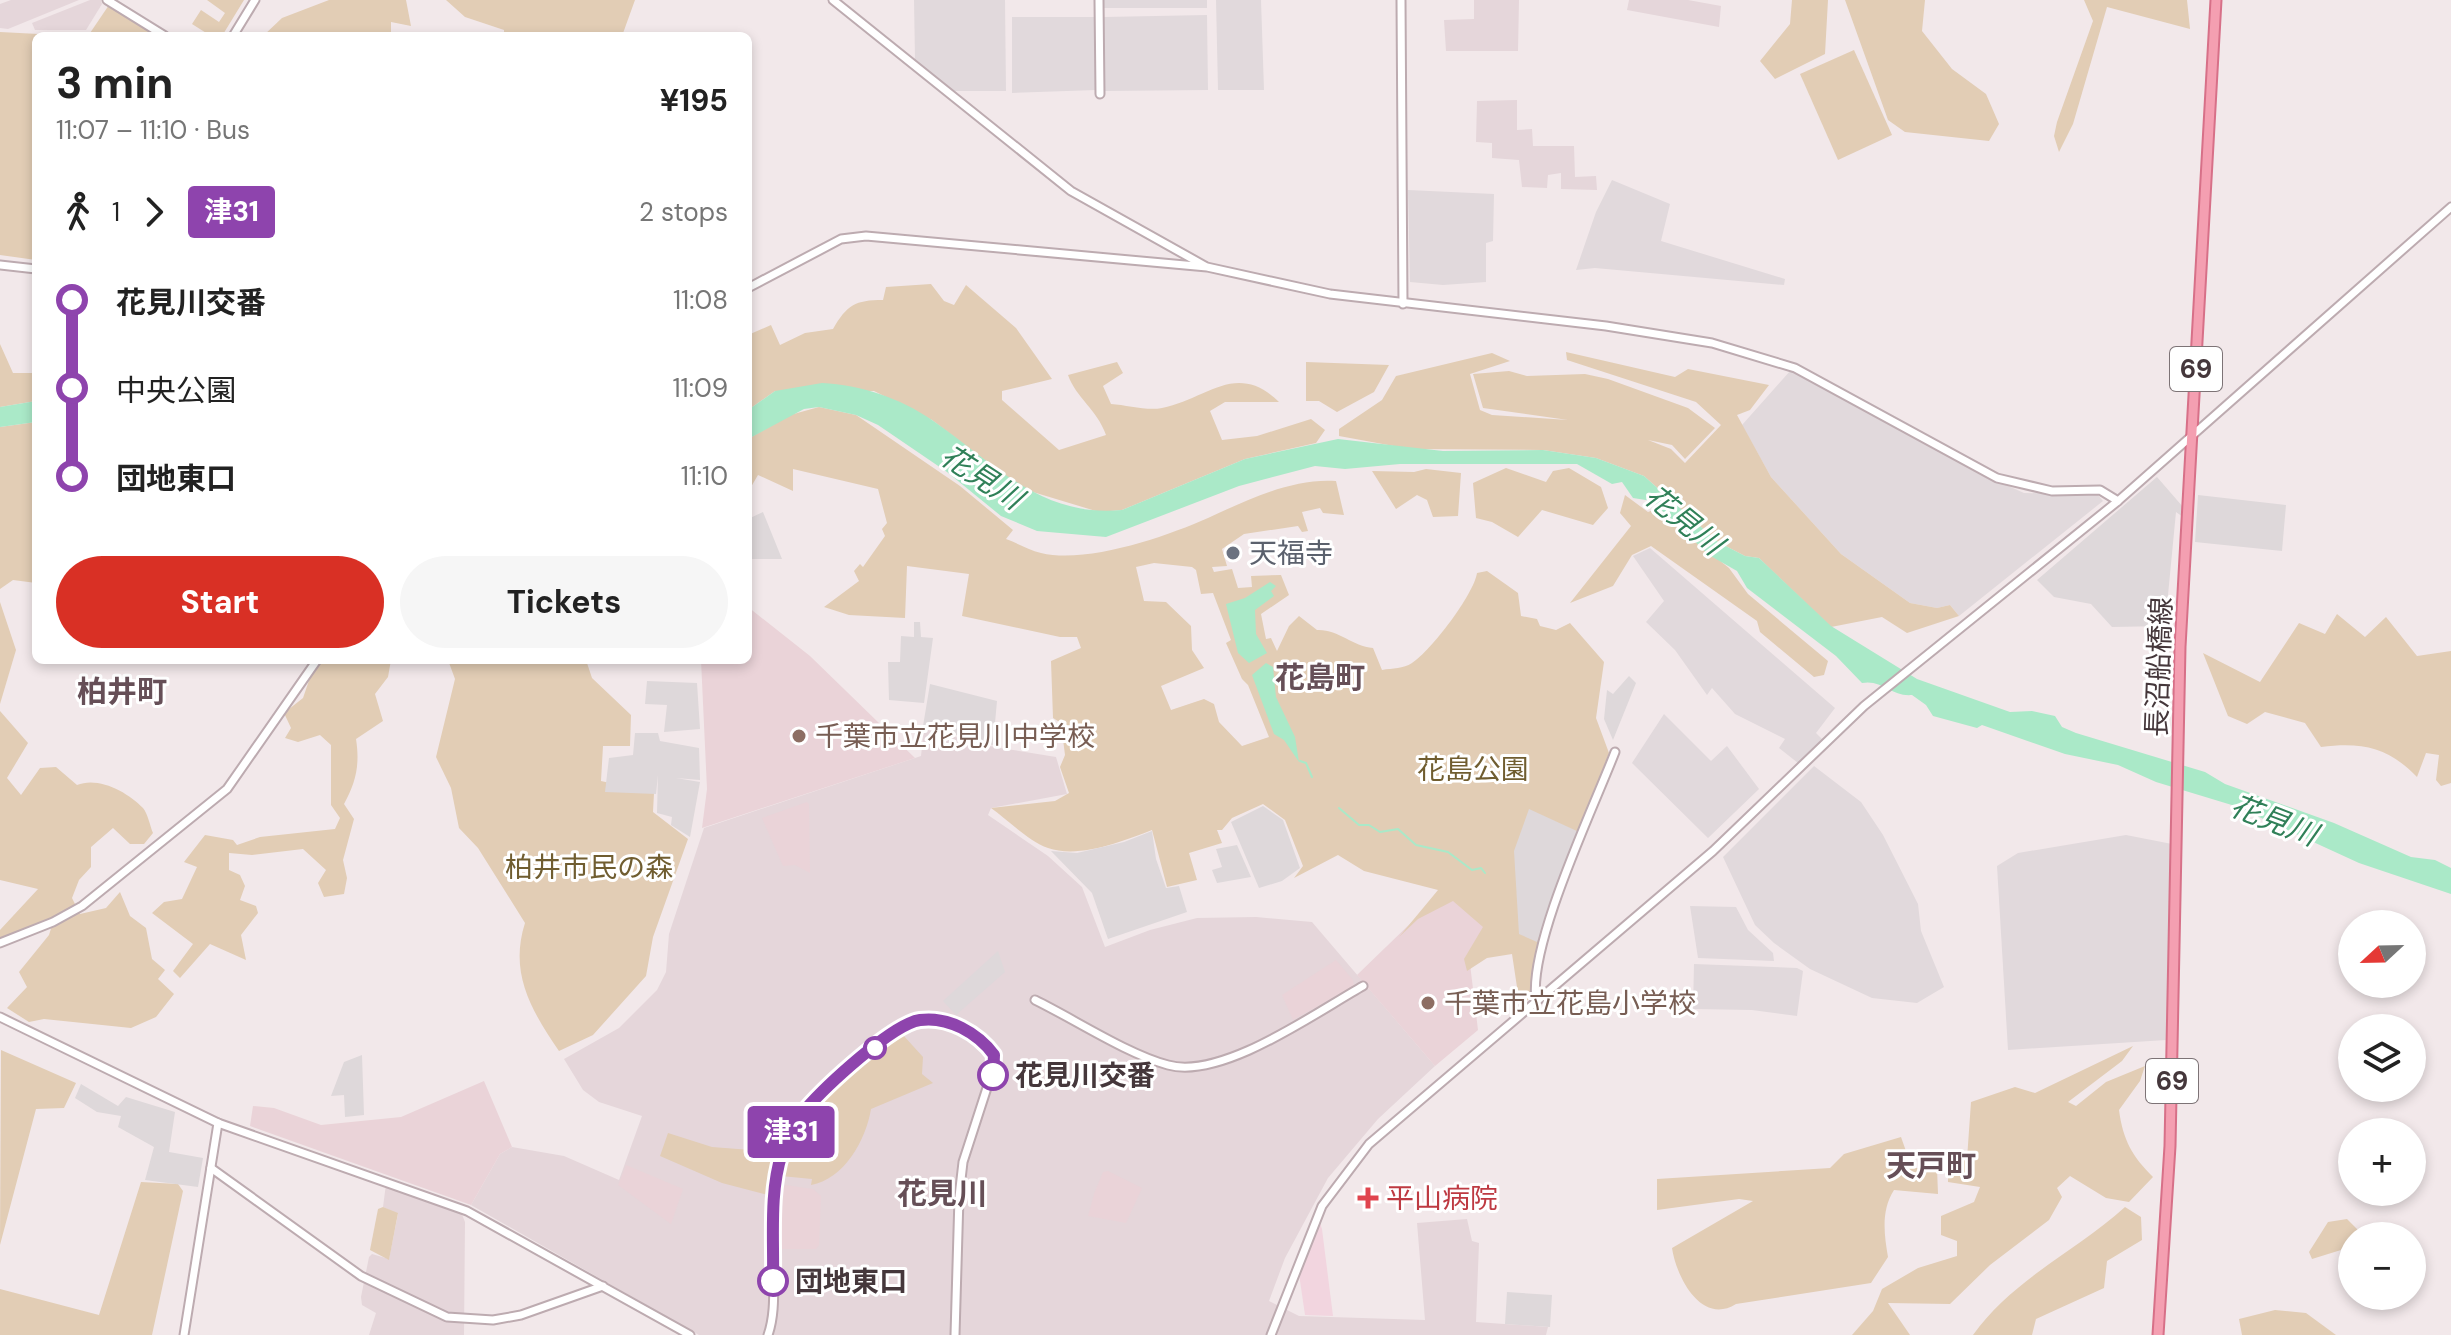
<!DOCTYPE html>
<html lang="en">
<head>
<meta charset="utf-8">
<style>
  body { margin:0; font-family:"DM Sans","Noto Sans JP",sans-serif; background:#f6f6f6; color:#222; height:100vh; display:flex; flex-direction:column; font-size:30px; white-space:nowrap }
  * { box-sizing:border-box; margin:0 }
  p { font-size:26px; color:#767676 }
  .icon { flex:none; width:44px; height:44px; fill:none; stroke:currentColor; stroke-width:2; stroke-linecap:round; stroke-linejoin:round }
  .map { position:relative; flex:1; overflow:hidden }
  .side { position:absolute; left:32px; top:32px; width:720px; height:632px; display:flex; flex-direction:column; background:#fff; border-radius:12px; box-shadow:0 4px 12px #0003 }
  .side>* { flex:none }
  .badge { padding:0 16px; border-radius:6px; font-size:28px; line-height:52px }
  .needle { width:52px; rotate:248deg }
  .fabs { position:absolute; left:2338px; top:910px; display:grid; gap:16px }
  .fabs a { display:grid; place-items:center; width:88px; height:88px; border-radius:50%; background:#fff; box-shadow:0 4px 12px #0003; font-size:40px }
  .map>.badge { position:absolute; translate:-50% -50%; box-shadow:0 0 0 4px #fff }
  .legs { display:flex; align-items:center; gap:12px; height:88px; padding:0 24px; font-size:26px }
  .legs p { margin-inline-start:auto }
  .headline { display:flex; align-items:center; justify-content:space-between; height:136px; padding:0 24px }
  h1 { font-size:44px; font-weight:700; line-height:60px }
  .cta { display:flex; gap:16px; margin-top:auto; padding:16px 24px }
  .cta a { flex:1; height:92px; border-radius:48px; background:#d93025; color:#fff; font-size:32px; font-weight:700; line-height:92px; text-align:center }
  .cta a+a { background:#f6f6f6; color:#222 }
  ul { padding:0 24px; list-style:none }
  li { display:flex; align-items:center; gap:28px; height:88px; font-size:30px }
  li i { display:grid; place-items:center; width:12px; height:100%; margin:0 10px; background:currentColor }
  li i::after { content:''; width:20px; height:20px; margin:-10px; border:6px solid; border-radius:50%; background:#fff }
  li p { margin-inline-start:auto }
  li:first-child i { background:linear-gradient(#0000 50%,currentColor 0) }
  li:last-child i { background:linear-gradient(currentColor 50%,#0000 0) }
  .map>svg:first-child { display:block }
  .residential { fill:#e5d6da }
  .commercial { fill:#f2d5df }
  .industrial { fill:#e1d9dc }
  .education { fill:#ead3d8 }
  .green { fill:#e2cdb5; fill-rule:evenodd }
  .parking { fill:#ded8da }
  .water { fill:#aae9c8 }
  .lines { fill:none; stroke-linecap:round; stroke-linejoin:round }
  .stream { stroke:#aae9c8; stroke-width:2 }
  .minor-casing { stroke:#bdabb0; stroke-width:11 }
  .major-casing { stroke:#d77088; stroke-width:13 }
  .minor { stroke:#fff; stroke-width:7 }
  .major { stroke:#f49fb1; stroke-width:9 }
  .line-1-casing { stroke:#fff; stroke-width:18 }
  .line-1 { stroke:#8e44ad; stroke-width:12 }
  .worship-dot { fill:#6b7280; stroke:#fff; stroke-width:3 }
  .education-dot { fill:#8d6e63; stroke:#fff; stroke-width:3 }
  .stop-1-dot { fill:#fff; stroke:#8e44ad; stroke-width:4 }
  .health-dot { fill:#e0444e; stroke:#fff; stroke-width:3 }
  .labels { text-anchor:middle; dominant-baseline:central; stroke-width:6; stroke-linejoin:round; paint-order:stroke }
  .shield { fill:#fff; stroke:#7d7376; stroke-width:2 }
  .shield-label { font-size:26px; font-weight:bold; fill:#45373b }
  .worship-label { font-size:28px; fill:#5b616d; stroke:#fff; text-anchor:start }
  .street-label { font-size:28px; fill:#45373b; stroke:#fff }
  .education-label { font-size:28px; fill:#785e54; stroke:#fff; text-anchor:start }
  .park-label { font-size:28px; fill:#705d30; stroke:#fff }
  .stop-label { font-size:28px; font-weight:bold; fill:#45373b; stroke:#fff; text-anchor:start }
  .health-label { font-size:28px; fill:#be3a42; stroke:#fff; text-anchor:start }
  .water-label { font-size:30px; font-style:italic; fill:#308058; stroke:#fff }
  .neighbourhood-label { font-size:30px; font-weight:bold; fill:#664f57; stroke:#fff }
</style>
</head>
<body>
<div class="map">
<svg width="2451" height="1335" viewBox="0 0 2451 1335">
  <rect width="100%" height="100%" fill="#f2e8ea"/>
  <g class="residential">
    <path d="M11 0H79L8 29 0 28V4Z"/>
    <path d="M90 0H101L102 4 86 30H35L32 23Z"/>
    <path d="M1474 0H1519L1518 51H1446L1444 20 1474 19Z"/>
    <path d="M1629 0H1688L1721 6 1719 27 1627 10Z"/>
    <path d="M1517 100V130L1532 129 1533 146H1574L1575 177 1596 176 1597 190 1561 189V173L1548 175 1547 188 1522 187 1519 160 1492 158V143L1476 142 1477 101Z"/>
    <path d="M924 729 994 747 1056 757 1067 794 991 808 988 815 1048 856 1082 887 1105 947 1150 930 1197 918 1256 917 1312 922 1435 1066 1378 1119 1328 1178 1285 1258 1269 1301 1299 1316 1425 1320 1417 1223 1467 1219 1472 1241 1479 1243 1476 1322 1548 1327 1546 1335H699L471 1205 500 1154 512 1147 564 1156 619 1180 642 1116 599 1102 583 1090 564 1059 619 1028 657 990 666 972 669 934 704 828 921 756Z"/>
    <path d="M386 1184 461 1212 465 1222 464 1335H369L376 1313 362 1305 361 1297 369 1257 372 1254 389 1259 398 1214 383 1207Z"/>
  </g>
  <path class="commercial" d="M1320 1223 1322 1229 1333 1316 1305 1315 1299 1274Z"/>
  <g class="industrial">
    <path d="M914 0H1005L1006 91H953L915 60Z"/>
    <rect x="1104" y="0" width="103" height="8"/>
    <path d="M1216 0H1261L1264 90H1218Z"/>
    <path d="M1207 15 1208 90 1105 91 1104 17Z"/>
    <path d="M1012 17H1094L1096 90 1012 93Z"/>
    <path d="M1612 180 1670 204 1661 241 1785 279 1784 285 1595 268 1576 270 1596 212Z"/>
    <path d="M1408 190 1494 194 1493 241 1486 243V282L1443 285 1410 282Z"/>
    <path d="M1791 370 1988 477 2024 493 2097 494 2103 501 1959 616 1950 605 1937 608 1910 603 1841 554 1771 477 1742 425Z"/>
    <path d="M1650 548 1835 708 1816 733 1822 739 1798 763 1779 748 1785 739 1735 714 1712 688 1707 695 1675 650 1646 622 1664 601 1633 556Z"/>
    <path d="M1664 714 1711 761 1727 746 1759 789 1708 838 1632 763Z"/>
    <path d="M1814 766 1861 802 1883 835 1918 904 1921 931 1944 987 1917 1003 1872 998 1810 969 1774 943 1755 925 1723 857Z"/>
    <path d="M2126 835 2172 844 2166 1040 2008 1050 1997 866 2018 853Z"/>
    <path d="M1690 906 1736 907 1748 930 1773 953 1774 961 1698 958Z"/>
    <path d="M1694 964 1797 968 1803 971 1797 1016 1752 1010 1693 1009Z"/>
  </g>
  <g class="education">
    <path d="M748 607 810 656 915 758 702 828 707 789 701 660H748Z"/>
    <path d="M807 802 809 804 810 873 795 865 783 866 762 818Z"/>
    <path d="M1447 888 1490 925 1470 964 1478 1030 1435 1066 1357 975Z"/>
    <path d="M1336 960 1353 980 1354 986 1293 1020 1282 995Z"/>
    <path d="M484 1081 512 1147 500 1154 471 1205 250 1126 253 1106 274 1108 321 1125 401 1117Z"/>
    <path d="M626 1165 683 1189 671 1224 618 1185Z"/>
    <path d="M1108 1171 1142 1188 1126 1223 1088 1216 1094 1194 1103 1172Z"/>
    <path d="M786 1185 813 1189 821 1196 819 1245 816 1249H780L781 1188Z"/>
  </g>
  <g class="green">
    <path d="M207 0H244L222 36H211L192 24 201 10 219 22 225 13Z"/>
    <path d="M329 0H406L411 26 391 22V36H263L282 18Z"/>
    <path d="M446 0H635L622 36H504V30L465 17Z"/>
    <path d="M1792 0H1828L1825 54 1775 79 1760 61 1790 24Z"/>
    <path d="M1845 0H1925L1922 31 1952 69 1986 94 1999 124 1989 141 1905 132 1888 120Z"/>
    <path d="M2084 0H2187L2190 29 2107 7 2073 124 2059 152 2054 136 2057 122 2093 21Z"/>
    <path d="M109 5 161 36H88Z"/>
    <path d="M0 32 77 36H36V260L0 255Z"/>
    <path d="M1854 50 1892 135 1838 160 1800 74Z"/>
    <path d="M931 284 944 301 954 305 966 285 1016 328 1052 379 1002 391V400L1059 450 1106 435C1097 409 1076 398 1068 375L1117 362 1123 373 1103 386 1111 404C1127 405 1147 411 1162 408 1206 400 1236 360 1279 402H1225L1210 411 1222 440 1257 436 1311 419 1325 430 1316 443 1245 459 1122 510 1099 512 1023 489 932 420 874 391H775L748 410V335L771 325 780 345 805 333 833 329C847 305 855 300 883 300L886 287Z"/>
    <path d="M0 344 13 373H36V401L0 407Z"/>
    <path d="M1566 352 1675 377 1688 369 1769 385 1750 410 1737 415 1771 477 1841 554 1910 603 1937 608 1950 605 1959 616 1907 633 1882 617 1831 627 1759 558 1745 556 1718 542 1644 476 1596 458 1543 450 1410 449 1339 436V429L1382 400 1396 376 1492 353 1510 361 1470 374 1480 410 1492 415 1568 420 1483 408 1473 374 1509 371 1527 376 1585 374 1608 379 1688 408 1715 428 1685 459 1672 445 1648 440 1671 449 1685 463 1721 425 1696 402 1567 360Z"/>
    <path d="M1306 362 1389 365 1374 392 1337 412 1319 401H1306Z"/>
    <path d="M819 407 856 415 960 486 1013 530 1006 539C1017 543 1029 550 1041 553 1087 564 1165 537 1208 518 1247 500 1292 478 1336 481L1344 515 1323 513 1320 508 1302 512 1308 531 1302 532 1298 526 1244 534 1222 549 1227 566 1212 567 1214 572 1232 569 1238 588 1252 587 1251 576 1281 575 1289 595 1261 614 1266 639 1271 638 1277 651 1289 626 1299 616 1317 630C1338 629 1352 646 1373 648L1382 670C1393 668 1403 669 1412 663 1431 651 1474 594 1477 573L1487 571 1518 593 1521 616 1537 619 1540 626 1556 630 1570 623 1604 662 1596 718 1609 753C1592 799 1524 958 1531 997L1520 1007 1512 954 1487 958 1467 971 1464 959 1483 927 1453 901 1418 919 1399 937 1438 890 1364 871 1338 855 1294 878 1303 866 1285 820 1263 804 1232 818 1222 830H1217L1222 843 1189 853 1197 880 1167 887 1152 830C1123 841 1079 859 1048 848 1028 841 1008 820 991 808L1055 801 1069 793 1060 767 1065 755 1061 723 1053 718 1051 661 1081 648 1077 637H1060L962 616 969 574 907 566 905 618 849 615 824 607 859 581 854 571 860 564 863 567 885 536 882 529 887 523 878 489 793 469V491L758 475 748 492V439L790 415ZM1154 563 1192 567 1196 570 1201 594 1213 593 1231 640 1226 643 1242 679 1248 685 1269 737 1242 746 1219 722 1214 704 1204 699 1171 710 1161 686 1204 668 1192 650 1191 626 1166 602 1144 601 1136 567Z"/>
    <path d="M36 422V583L13 580 0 589V427Z"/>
    <path d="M1506 468 1546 482 1553 471 1569 468 1601 487 1608 508 1593 525 1542 510 1518 537 1492 522 1476 518 1473 483Z"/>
    <path d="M1426 469 1461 473 1458 516 1433 517 1427 500 1417 495 1396 509 1372 471 1414 472Z"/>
    <path d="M1625 495 1648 512 1656 509 1729 568 1748 594 1828 661 1824 675 1814 677 1760 632 1757 621 1651 546 1632 555 1613 586 1570 603 1631 526 1620 513Z"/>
    <path d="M0 602 16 650 0 704Z"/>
    <path d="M2337 614 2365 637 2386 617 2417 656 2451 651V783L2441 786 2436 780 2439 755 2426 753 2417 777C2388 747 2362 742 2321 747L2305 723 2265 712 2247 724 2228 716 2203 653 2260 682 2299 623 2325 634Z"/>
    <path d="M316 660H391L388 677 375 694 383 721 356 739C360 765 356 782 344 804L354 819 343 860 347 878 344 894 324 897 318 883 326 870 303 849 252 855 229 853V870L240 875 245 886 240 900 256 906 258 913 241 935 246 960 210 944 180 978 173 971 193 944 152 913 164 902 182 899 197 867 184 862 205 835 233 840 237 845 260 837 335 829 340 818 331 805V745L320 735 298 742 285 738 291 728 284 713 303 698Z"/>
    <path d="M448 660H586L592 678 631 715 630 746H603L601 781 654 793 653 812 688 839 653 937 646 976 593 1035 559 1051C531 1010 509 973 525 923L478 848 459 828 451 788 436 757 455 679Z"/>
    <path d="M0 711 28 743 7 778 21 795 40 768 56 767 77 785C98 776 128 792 143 808 148 814 150 826 153 833L144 844H130L113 828 91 847V867L79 880 72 898 80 914 106 908 120 892 130 916 146 928 152 959 165 970 158 979 174 994 156 1017 131 1028 44 1019 29 1022 7 1008 27 987 19 972 49 935 54 919 0 939V930L38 889 0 880Z"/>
    <path d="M903 1035 923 1057 922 1074 933 1083 871 1109C866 1139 845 1179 811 1185L812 1179 781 1176C792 1113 853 1069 903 1035Z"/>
    <path d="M2133 1046 2122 1061 2068 1102 2076 1106 2106 1082 2145 1066 2140 1081 2119 1110C2123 1140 2132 1156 2153 1177L2129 1202 2106 1198 2070 1176 2057 1188 2062 1197 2049 1220 1990 1265 1950 1304 1888 1303 1910 1335H1852L1873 1311 1882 1289 1918 1268 1957 1256V1241L1941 1235V1216L1974 1202 1980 1187 1948 1182V1164L1967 1159 1971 1102 2015 1087 2035 1093Z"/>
    <path d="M1 1050 76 1083 64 1108 36 1109 0 1245Z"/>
    <path d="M668 1133 712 1147 776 1152 768 1195 722 1183 660 1156Z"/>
    <path d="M1901 1137 1912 1168H1937L1938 1194 1894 1190C1881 1210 1884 1234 1888 1257L1871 1283 1736 1304C1701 1326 1676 1276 1672 1248L1753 1201 1739 1199 1657 1210V1179L1830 1168 1844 1154Z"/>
    <path d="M141 1182 178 1184 183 1191 152 1335H0V1289L99 1315Z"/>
    <path d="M383 1207 398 1213 389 1260 370 1250 378 1209Z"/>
    <path d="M2125 1207 2141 1217 2142 1240 2107 1261 2104 1288 2036 1319 2032 1335H1973C2013 1279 2075 1252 2125 1207Z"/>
    <path d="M2347 1219 2360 1232 2352 1236 2341 1250 2312 1259 2309 1252 2328 1222Z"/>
    <path d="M2275 1310 2306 1313 2336 1335H2242L2239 1319Z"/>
  </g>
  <g class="parking">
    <path d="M2157 477 2183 507V517L2176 512 2165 626 2112 627 2091 604 2054 597 2037 580Z"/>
    <path d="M2198 495 2286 505 2282 551 2195 542Z"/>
    <path d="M763 512 782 559H748V519Z"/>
    <path d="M914 622H920L921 637 933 638 924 703 889 700 888 662H900L901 636 914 637Z"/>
    <path d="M1629 676 1636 683 1613 740 1604 719 1607 690 1613 694Z"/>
    <path d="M647 681 697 683 700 729 664 732 667 705 645 704Z"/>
    <path d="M930 684 997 701 993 745 923 726Z"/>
    <path d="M635 733H658L660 741 699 748 700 780 676 778 700 782 690 837 671 825 672 817 657 813 658 775 656 794 605 792 609 758 633 755Z"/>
    <path d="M1263 806 1283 820 1300 868 1282 881 1259 888 1231 822Z"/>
    <path d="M1529 809 1579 832 1537 942 1519 934 1514 851Z"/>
    <path d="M1152 831 1156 859 1166 888 1179 886 1187 912 1108 939 1092 893 1051 851 1077 853 1124 842Z"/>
    <path d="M1237 845 1251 877 1217 883 1212 870 1222 867 1216 849Z"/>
    <path d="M998 951 1005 972 956 1015 943 1001Z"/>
    <path d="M362 1055 364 1115 345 1117 344 1095 331 1096 344 1062Z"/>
    <path d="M81 1084 118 1106 126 1097 175 1112 169 1152 203 1158 198 1187 145 1180 154 1147 118 1127 121 1116 97 1112 75 1098Z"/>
    <path d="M1507 1292 1552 1295 1550 1327 1505 1324Z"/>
  </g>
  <g class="water">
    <path d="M822 383C861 385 900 398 932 420 993 462 1040 518 1122 510L1245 459 1338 439 1443 451 1543 450 1596 458 1644 476 1718 542 1745 556 1759 558 1831 626 1917 679 2010 712 2032 711 2055 716 2062 727 2076 733 2205 772 2225 784 2334 823 2411 857 2435 860 2451 868V894L2359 863 2235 806 2156 782 2118 765 2065 754 1982 725 1977 728 1933 716 1926 705 1912 695C1892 697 1882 679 1862 683L1836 656 1747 588 1737 571 1709 555 1652 501 1633 498 1622 482 1612 484 1577 464H1400L1345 469 1315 466 1239 486 1106 537 1037 531 1001 516 947 472 878 425 856 415 819 407 804 409 748 439V410L775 391Z"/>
    <path d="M36 401V422L0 427V407Z"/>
    <path d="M1270 582 1276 586 1271 591 1274 596 1255 610 1256 634 1267 653 1249 663 1238 653 1226 604 1245 598Z"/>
    <path d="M1266 663 1273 667 1276 697 1295 737 1299 762 1284 740 1274 734 1252 675Z"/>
  </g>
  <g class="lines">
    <g class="stream">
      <path d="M1300 761 1306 763 1312 777"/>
      <path d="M1339 808 1359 825H1369L1380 832 1398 829 1416 845 1448 852 1472 870 1481 868 1485 873"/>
    </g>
    <g class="minor-casing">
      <g id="minor">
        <path d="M107 0 165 36"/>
        <path d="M833 0 1071 191 1205 266"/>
        <path d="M1099 0 1100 94"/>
        <path d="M1401 0 1403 304"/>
        <path d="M233 36 255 0"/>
        <path d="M0 265 36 269"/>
        <path d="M748 288 841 239 866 236 1207 267 1330 294 1606 326 1712 343 1795 368 1997 478 2052 491 2100 490 2118 501"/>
        <path d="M0 943 53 922 82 906 227 789 317 660"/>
        <path d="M1035 1000C1074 1019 1127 1054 1168 1065 1222 1080 1315 1013 1363 986"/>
        <path d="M1536 1000C1528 945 1593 809 1615 752"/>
        <path d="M0 1017 218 1123 467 1211 690 1335"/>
        <path d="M211 1168 361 1276 447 1317 493 1320 521 1315 603 1286"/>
        <path d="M184 1335 218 1123"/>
        <path d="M768 1335C776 1312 773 1286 774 1262 776 1150 778 1118 873 1049 895 1033 915 1013 944 1021 963 1026 990 1040 996 1060L963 1162 959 1197 955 1335"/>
        <path d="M1271 1335 1322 1206 1369 1144 1713 851 1864 706 2118 501 2451 207"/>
      </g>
    </g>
    <g class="major-casing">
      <path id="major" d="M2158 1335 2170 1146 2180 647 2216 0"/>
    </g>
    <use href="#minor" class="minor"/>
    <use href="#major" class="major"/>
  </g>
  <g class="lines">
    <g class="line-1-casing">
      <path id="line-1" d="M773 1281C774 1240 769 1192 782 1153 787 1138 795 1122 805 1110 825 1087 892 1024 920 1020 948 1016 978 1033 994 1055L993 1075"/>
    </g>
    <use href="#line-1" class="line-1"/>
  </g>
  <circle class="worship-dot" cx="1233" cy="553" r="8"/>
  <g class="education-dot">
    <circle cx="799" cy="736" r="8"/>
    <circle cx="1428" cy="1003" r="8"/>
  </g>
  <g class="stop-1-dot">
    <circle cx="875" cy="1048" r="10"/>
    <circle cx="993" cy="1075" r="14"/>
    <circle cx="773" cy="1281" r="14"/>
  </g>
  <path class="health-dot" d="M1364 1186h8v8h8v8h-8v8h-8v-8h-8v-8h8z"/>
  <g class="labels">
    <g class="shield">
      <rect x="2170" y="347" width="52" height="44" rx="6"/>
      <rect x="2146" y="1059" width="52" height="44" rx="6"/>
    </g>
    <g class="shield-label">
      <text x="2196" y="369">69</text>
      <text x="2172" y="1081">69</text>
    </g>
    <g class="worship-label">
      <text x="1249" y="553">天福寺</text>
    </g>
    <g class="street-label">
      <text transform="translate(2159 667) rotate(-88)">長沼船橋線</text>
    </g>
    <g class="education-label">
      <text x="815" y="736">千葉市立花見川中学校</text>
      <text x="1444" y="1003">千葉市立花島小学校</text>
    </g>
    <g class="park-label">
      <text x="1473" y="769">花島公園</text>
      <text x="589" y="867">柏井市民の森</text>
    </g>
    <g class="stop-label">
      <text x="1015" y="1075">花見川交番</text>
      <text x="795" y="1281">団地東口</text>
    </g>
    <g class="health-label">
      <text x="1386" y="1198">平山病院</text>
    </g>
    <g class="water-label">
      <text transform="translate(982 477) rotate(33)">花見川</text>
      <text transform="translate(1684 520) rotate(39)">花見川</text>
      <text transform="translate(2274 820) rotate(21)">花見川</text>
    </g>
    <g class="neighbourhood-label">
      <text x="1320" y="677">花島町</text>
      <text x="122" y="691">柏井町</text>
      <text x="1931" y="1165">天戸町</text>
      <text x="942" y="1193">花見川</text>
    </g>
  </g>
</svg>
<div class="fabs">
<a><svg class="needle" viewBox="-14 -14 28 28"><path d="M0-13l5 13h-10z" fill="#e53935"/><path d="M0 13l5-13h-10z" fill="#767676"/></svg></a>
<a><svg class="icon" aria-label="layers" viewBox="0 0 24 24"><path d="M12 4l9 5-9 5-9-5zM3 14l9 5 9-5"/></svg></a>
<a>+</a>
<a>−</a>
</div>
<b class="badge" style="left:791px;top:1132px;background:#8e44ad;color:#fff">津31</b>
<section class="side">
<div class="headline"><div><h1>3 min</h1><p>11:07 – 11:10 · Bus</p></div><b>¥195</b></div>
<div class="legs"><svg class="icon" aria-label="walk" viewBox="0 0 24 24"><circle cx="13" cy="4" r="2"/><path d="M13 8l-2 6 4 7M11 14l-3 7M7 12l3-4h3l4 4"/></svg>1<svg class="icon" aria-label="forward" viewBox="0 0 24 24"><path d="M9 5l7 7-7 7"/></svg><b class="badge" style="background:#8e44ad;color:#fff">津31</b><p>2 stops</p></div>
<ul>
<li><i style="color:#8e44ad"></i><b>花見川交番</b><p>11:08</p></li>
<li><i style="color:#8e44ad"></i><span>中央公園</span><p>11:09</p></li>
<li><i style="color:#8e44ad"></i><b>団地東口</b><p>11:10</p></li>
</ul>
<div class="cta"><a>Start</a><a>Tickets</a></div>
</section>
</div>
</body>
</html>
